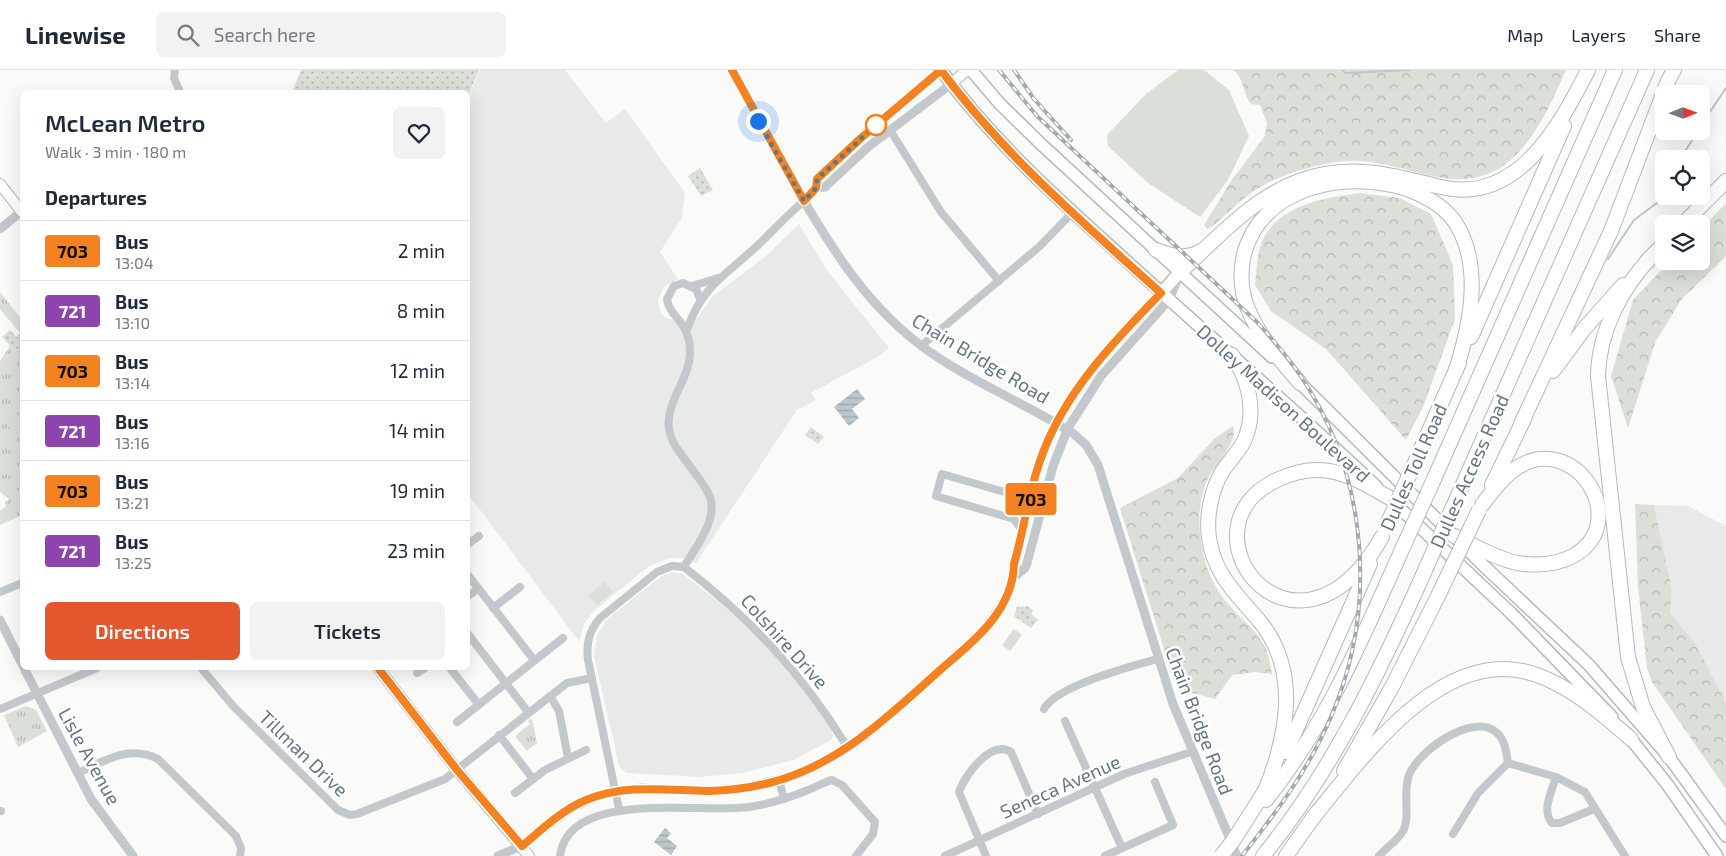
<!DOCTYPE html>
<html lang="en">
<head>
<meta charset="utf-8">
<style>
  body { margin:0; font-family:"Exo 2",sans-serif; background:#f2f2f3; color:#1f2937; height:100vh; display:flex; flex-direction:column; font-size:19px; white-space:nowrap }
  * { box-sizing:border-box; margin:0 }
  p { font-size:16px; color:#747a83 }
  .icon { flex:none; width:28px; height:28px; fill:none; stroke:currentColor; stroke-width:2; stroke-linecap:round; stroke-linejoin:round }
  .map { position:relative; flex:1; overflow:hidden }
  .drawer { position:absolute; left:20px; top:20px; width:450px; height:580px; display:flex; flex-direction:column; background:#fff; border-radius:8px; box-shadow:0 5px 20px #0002 }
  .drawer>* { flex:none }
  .badge { padding:0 10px; border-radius:4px; font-size:18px; line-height:32px }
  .needle { width:32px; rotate:89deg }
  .fabs { position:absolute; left:1655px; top:15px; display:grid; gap:10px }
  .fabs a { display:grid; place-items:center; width:55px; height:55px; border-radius:8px; background:#fff; box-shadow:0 5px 20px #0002; font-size:25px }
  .you { position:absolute; width:25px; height:25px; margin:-12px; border:4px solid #fff; border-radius:50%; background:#1a73e8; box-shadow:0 0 0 8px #1a73e833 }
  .map>.badge { position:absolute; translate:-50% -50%; box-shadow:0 0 0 2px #fff }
  h2 { padding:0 25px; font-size:19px; line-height:45px }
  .round { display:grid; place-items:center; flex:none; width:52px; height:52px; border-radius:8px; background:#f2f2f3 }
  .headline { display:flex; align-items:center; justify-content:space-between; height:85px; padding:0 25px }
  h1 { font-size:24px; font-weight:600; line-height:38px }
  .primary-button { display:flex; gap:10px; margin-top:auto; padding:10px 25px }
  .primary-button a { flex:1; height:58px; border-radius:8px; background:#e4572e; color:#fff; font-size:20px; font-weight:600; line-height:58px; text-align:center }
  .primary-button a+a { background:#f2f2f3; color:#1f2937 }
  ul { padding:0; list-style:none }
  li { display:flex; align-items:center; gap:15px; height:60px; padding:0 25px; border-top:1px solid #e0e1e3 }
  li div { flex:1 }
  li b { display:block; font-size:19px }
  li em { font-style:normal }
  li .badge { min-width:55px; font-weight:700; text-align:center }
  header { display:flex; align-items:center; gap:30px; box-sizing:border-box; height:70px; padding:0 25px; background:#fff; border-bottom:1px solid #e0e1e3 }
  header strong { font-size:24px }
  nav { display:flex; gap:28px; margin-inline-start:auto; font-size:18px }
  .search { width:350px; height:45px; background:#f2f2f3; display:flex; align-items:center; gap:12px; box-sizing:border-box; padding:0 18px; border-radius:8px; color:#747a83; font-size:19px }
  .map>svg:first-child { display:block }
  .built { fill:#e8e9e9 }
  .grass { fill:url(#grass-tufts) }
  .forest { fill:url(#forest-crowns) }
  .park { fill:url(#park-dots) }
  .garden { fill:#dadfd7 }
  .water { fill:url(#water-rules) }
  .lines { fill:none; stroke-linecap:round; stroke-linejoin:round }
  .stream { stroke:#bbc7cb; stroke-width:2 }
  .secondary-casing { stroke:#b3babf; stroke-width:12 }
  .primary-casing { stroke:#b5babe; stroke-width:14 }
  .motorway-casing { stroke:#b4b9bd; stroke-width:16 }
  .minor { stroke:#c3c8cc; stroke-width:8 }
  .tertiary { stroke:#c3c8cc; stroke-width:9 }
  .secondary { stroke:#fff; stroke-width:10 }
  .primary { stroke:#fff; stroke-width:11 }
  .motorway { stroke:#fff; stroke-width:14 }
  .rail-casing { stroke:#a2aab0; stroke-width:4 }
  .rail { stroke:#fff; stroke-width:2; stroke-dasharray:5.5; stroke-linecap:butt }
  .motorway-bridge-casing { stroke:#b4b9bd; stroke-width:16; stroke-linecap:butt }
  .motorway-bridge { stroke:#fff; stroke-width:14 }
  .line-casing { stroke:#fff; stroke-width:11 }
  .line { stroke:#f58220; stroke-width:8 }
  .walk { stroke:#657683; stroke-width:5; stroke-dasharray:0 9 }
  .stop-dot { fill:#fff; stroke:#f58220; stroke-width:2.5 }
  .labels { text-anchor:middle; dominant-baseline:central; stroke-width:5; stroke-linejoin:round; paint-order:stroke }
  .street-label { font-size:19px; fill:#657683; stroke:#fff }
</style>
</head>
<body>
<header>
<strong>Linewise</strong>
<div class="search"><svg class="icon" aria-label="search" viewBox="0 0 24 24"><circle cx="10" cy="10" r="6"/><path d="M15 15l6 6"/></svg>Search here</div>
<nav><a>Map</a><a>Layers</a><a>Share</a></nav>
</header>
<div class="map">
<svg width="1726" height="786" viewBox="0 0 1726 786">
  <defs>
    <pattern id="grass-tufts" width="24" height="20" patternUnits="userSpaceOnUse" patternTransform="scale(1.25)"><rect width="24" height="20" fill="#dadfd7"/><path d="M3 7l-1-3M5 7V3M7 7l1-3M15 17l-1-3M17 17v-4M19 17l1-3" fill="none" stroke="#b4b9b4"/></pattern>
    <pattern id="forest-crowns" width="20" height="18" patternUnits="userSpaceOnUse" patternTransform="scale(1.25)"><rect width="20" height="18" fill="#dadfd7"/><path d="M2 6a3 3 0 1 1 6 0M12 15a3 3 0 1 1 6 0" fill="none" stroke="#b4b9b4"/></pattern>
    <pattern id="park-dots" width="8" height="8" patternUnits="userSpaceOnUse" patternTransform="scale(1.25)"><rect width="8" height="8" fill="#dadfd7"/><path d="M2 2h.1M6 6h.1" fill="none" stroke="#b4b9b4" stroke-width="1.8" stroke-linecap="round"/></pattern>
    <pattern id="water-rules" width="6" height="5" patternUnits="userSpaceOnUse" patternTransform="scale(1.25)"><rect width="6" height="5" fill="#bbc7cb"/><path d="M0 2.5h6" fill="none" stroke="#9ca6aa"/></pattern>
  </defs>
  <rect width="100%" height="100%" fill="#fafaf8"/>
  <g class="built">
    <path d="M480 0H565L606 53 625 39 685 123 682 148 660 182 678 209 664 217 658 230 660 242 666 248 680 252 698 247 712 227 766 186 799 154 826 199 889 278 879 286 811 323 816 330 797 340 696 493 682 488H669L649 496 594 541 584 554 579 571 468 424V27Z"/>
    <path d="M1654 435 1688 436 1726 456V632L1695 573 1670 543 1672 520Z"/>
    <path d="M672 502 683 504 725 537 768 578 807 625 832 659 833 667 831 670 793 690 742 703 700 707 626 703 619 696 594 586 597 566 607 549 662 506Z"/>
  </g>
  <g class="grass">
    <path d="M0 222 22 250V273L16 267 20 263 0 239Z"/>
    <path d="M10 276 18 284 22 280V445L0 455V441L6 436 5 433 9 429 0 422V291Z"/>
    <path d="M26 636 36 640 47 661 18 677 4 645Z"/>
    <path d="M532 649 537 673 527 681 515 666 530 654 528 651Z"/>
  </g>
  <g class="forest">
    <path d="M1233 0H1566C1542 54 1514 119 1444 108 1416 104 1390 93 1362 91 1329 88 1273 105 1247 126 1235 135 1225 146 1213 156L1207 159 1204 155 1231 111 1265 66 1267 53 1260 35 1251 34C1242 23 1245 9 1233 0Z"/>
    <path d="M1360 123 1399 128 1431 144 1453 195 1455 249 1423 337 1406 370 1327 280 1271 241 1255 215C1256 204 1257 192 1259 181 1270 136 1322 128 1360 123Z"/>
    <path d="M1726 133V186L1681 230 1655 273 1628 358 1611 306 1633 230 1670 191H1701V159Z"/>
    <path d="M1233 356C1239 374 1211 398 1206 413 1198 433 1198 456 1202 477 1205 498 1215 520 1229 535 1241 549 1255 559 1264 575 1269 583 1270 595 1272 604L1255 602 1232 605 1215 629 1189 622 1174 611 1120 438 1178 408 1215 368Z"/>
    <path d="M1635 434 1654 435 1672 520 1670 543 1695 573 1726 632V719L1652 612 1647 598 1638 517Z"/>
  </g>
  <g class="park">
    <path d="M301 0H479L468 26V22H292Z"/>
    <path d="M700 98 713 120 701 126 688 106Z"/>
    <path d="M10 260 22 273V280L18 284 2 267Z"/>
    <path d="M811 357 824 367 818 374 805 365Z"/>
    <path d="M1027 536 1033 540 1031 544 1038 550 1031 558 1014 546 1017 537Z"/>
  </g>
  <g class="garden">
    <path d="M1178 0H1204L1229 20 1249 66 1228 110 1200 147 1148 113 1108 76 1107 65 1146 24Z"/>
    <path d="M22 341V372L8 356Z"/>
    <path d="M605 512 613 522 597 535 588 525Z"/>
    <path d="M1014 559 1022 565 1010 581 1002 575Z"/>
  </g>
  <g class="water">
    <path d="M857 319 865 329 852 339 859 348 849 356 834 337Z"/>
    <path d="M665 758 671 763 667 768 677 776 671 785 654 772Z"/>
  </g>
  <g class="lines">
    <g class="stream">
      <path d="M1342 0 1346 3 1411 0"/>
      <path d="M1701 55 1726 18"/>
      <path d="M1680 89 1698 61"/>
      <path d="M1608 189 1634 150 1661 130 1664 124"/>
    </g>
    <g class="secondary-casing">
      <g id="secondary">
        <path d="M951 14 967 0"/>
        <path d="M0 114 22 142"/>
        <path d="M378 598 457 700 529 786"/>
      </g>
    </g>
    <g class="primary-casing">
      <g id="primary">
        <path d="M941 0C989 66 1048 120 1109 175 1197 256 1289 334 1376 416"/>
        <path d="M971 0 1000 34 1042 75 1272 287"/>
        <path d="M1161 223 1180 202"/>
        <path d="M1295 308 1484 496 1589 595 1669 687 1726 766"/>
        <path d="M1390 429 1512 544 1612 647"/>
        <path d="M1626 663 1667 714 1717 786"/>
      </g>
    </g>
    <g class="motorway-casing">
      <g id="motorway">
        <path d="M1683 154 1726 111"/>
        <path d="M1156 180C1172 186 1185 190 1201 181"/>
        <path d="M1654 184C1622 217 1599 260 1598 306L1628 587 1643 637 1669 687"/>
        <path d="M1647 191 1664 174"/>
        <path d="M1180 202C1224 162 1263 115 1325 104 1366 96 1402 108 1441 117 1517 135 1559 57 1588 0"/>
        <path d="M1471 267 1564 56"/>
        <path d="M1232 285C1249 309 1257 343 1244 371 1238 383 1229 391 1222 402 1211 421 1206 446 1209 468 1214 503 1235 523 1257 548 1302 600 1287 667 1264 724"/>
        <path d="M1553 301 1584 259 1623 215"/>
        <path d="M1300 313C1280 290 1260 268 1248 239 1241 222 1240 202 1244 184 1263 116 1344 100 1404 118 1424 125 1447 137 1458 157 1482 200 1470 256 1456 300"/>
        <path d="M1521 354 1611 161 1668 11 1674 0"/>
        <path d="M1413 397 1459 293"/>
        <path d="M1434 409 1615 0"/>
        <path d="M1492 415 1525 347"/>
        <path d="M1456 430 1647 0"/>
        <path d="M1454 466C1475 476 1495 488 1517 493 1537 496 1556 495 1573 486 1634 452 1574 358 1515 399 1502 408 1492 422 1482 435"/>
        <path d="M1382 467C1295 619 1171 457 1279 409 1323 389 1350 405 1388 427"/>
        <path d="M1286 682 1370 494"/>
        <path d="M1344 701 1392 617 1438 526"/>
        <path d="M1266 730C1326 655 1361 571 1400 484"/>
        <path d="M1312 749C1362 688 1444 571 1537 605 1573 618 1602 644 1631 669"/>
        <path d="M1233 771 1268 716"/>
        <path d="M1263 786C1332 701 1379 603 1423 505"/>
        <path d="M1286 786 1317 742"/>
      </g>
    </g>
    <g class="minor">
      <path d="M175 0 174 8 180 22"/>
      <path d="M890 60 941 142 999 211"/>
      <path d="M692 216 718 208"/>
      <path d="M687 259C704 214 724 207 757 176 773 161 787 145 804 131"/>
      <path d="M921 276 1039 177 1073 142"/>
      <path d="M1023 462 1014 449 936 426 942 404 1015 425H1027L1032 420"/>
      <path d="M468 474 479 466"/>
      <path d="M684 497C695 478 718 450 710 427 705 414 694 403 687 392 679 382 671 372 669 359 665 331 692 307 690 279 689 251 669 247 667 229L674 216 683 213 696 219 700 229"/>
      <path d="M468 505 534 590"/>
      <path d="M0 522 22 513"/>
      <path d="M468 526 478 519"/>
      <path d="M493 538 520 517"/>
      <path d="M468 564 528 642"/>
      <path d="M201 598 234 637 338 740 350 745 357 744 445 709 567 613 592 608"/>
      <path d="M450 598 479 635"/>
      <path d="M417 603 425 598"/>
      <path d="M550 626 559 641 568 688"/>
      <path d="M0 639 97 598"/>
      <path d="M1044 639C1056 616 1132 596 1158 589"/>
      <path d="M1065 651 1122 778"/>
      <path d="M457 652 563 568"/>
      <path d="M499 665 533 709"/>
      <path d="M1508 693 1556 707 1585 722 1625 786"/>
      <path d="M78 703C104 691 130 674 158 689L236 766 241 778 240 786"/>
      <path d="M1556 707C1552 721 1541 741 1552 753H1560L1594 739"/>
      <path d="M779 710 784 729"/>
      <path d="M515 723 545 700 586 680"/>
      <path d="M619 739 588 590C586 573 589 561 600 548L657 502 672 496 684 497C752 550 803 605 848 678"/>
      <path d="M0 741H1"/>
      <path d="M1453 764 1478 723 1508 693"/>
      <path d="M560 786C568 718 701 744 749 737 768 734 789 728 808 720 816 717 824 712 832 710L842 715 875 752 873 764 856 786"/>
      <path d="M945 786 1124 704 1191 682"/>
      <path d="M986 786 959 722C965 705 991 669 1011 682L1038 744"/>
      <path d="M1105 786 1173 755 1155 712"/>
      <path d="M1379 786C1386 778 1397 771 1403 761 1411 746 1402 723 1409 705 1418 682 1464 649 1489 658 1504 664 1506 678 1508 693"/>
    </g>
    <g class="tertiary">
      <path d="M732 0C752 38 773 76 794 114 829 174 863 231 919 274 966 310 1024 332 1074 364L1086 375 1098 395 1173 634 1237 786"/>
      <path d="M816 118 817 109 861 68 941 0"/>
      <path d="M804 131 816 118 825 117 868 77 951 14"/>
      <path d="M0 159 22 141"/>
      <path d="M1013 508 1025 498 1027 493 1053 396 1068 358 1101 306 1169 230 1178 208"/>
      <path d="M0 550 22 594"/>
      <path d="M24 598 91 729 133 786"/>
      <path d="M498 786 521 776 570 739 600 725 641 718 706 721 748 717 792 706 832 688 864 667 983 561 1006 528 1013 508V494C1024 459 1028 421 1041 387 1066 323 1114 271 1161 223"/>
    </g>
    <use href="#secondary" class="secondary"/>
    <use href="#primary" class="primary"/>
    <use href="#motorway" class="motorway"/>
    <g class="rail-casing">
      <g id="rail">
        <path d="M999 0 1037 46 1257 252C1273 270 1289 288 1302 308 1369 409 1378 540 1330 649 1309 699 1275 744 1242 786"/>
        <path d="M1014 0 1034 29 1071 70"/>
      </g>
    </g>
    <use href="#rail" class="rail"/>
    <g class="motorway-bridge-casing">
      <g id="motorway-bridge">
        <path d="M1385 459 1413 397"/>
        <path d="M1400 484 1434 409"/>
        <path d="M1423 505 1456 430"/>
        <path d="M1438 526 1479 440"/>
        <path d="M1221 786 1233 771"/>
      </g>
    </g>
    <use href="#motorway-bridge" class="motorway-bridge"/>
  </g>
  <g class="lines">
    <g class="line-casing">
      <path id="line" d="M378 598 457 700 522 776C541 760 562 740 586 730 625 714 664 720 706 721 727 721 749 718 769 713 842 695 892 642 947 594 978 568 1013 538 1014 494 1024 460 1028 424 1040 391 1062 325 1113 272 1161 223 1083 153 1003 84 941 0L861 68 817 109 816 118 804 131 732 0"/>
    </g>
    <use href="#line" class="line"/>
    <path class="walk" d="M758 51 804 131 816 118 817 109 876 55"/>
  </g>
  <circle class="stop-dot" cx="876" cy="55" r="10"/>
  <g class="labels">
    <g class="street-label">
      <text transform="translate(981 288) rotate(31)">Chain Bridge Road</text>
      <text transform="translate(1284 333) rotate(42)">Dolley Madison Boulevard</text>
      <text transform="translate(1413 397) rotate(-66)">Dulles Toll Road</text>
      <text transform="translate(1469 401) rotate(-66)">Dulles Access Road</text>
      <text transform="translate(785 571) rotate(48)">Colshire Drive</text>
      <text transform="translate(1200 651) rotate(69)">Chain Bridge Road</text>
      <text transform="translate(304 683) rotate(44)">Tillman Drive</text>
      <text transform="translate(90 686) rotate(61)">Lisle Avenue</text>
      <text transform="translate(1060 716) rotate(-24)">Seneca Avenue</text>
    </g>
  </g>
</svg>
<div class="fabs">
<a><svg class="needle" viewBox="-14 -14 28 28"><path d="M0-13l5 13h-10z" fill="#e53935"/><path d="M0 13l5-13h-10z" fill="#747a83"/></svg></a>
<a><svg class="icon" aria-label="locate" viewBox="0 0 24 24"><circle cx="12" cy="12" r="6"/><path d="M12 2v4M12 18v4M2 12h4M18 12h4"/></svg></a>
<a><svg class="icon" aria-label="layers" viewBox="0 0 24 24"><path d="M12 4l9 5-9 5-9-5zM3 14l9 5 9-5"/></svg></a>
</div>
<div class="you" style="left:758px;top:51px"></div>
<b class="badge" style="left:1031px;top:429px;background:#f58220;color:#111">703</b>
<section class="drawer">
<div class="headline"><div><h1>McLean Metro</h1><p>Walk · 3 min · 180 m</p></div><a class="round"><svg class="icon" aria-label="heart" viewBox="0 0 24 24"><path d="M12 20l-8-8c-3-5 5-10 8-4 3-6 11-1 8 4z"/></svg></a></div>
<h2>Departures</h2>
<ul>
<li><span class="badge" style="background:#f58220;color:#111">703</span><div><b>Bus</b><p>13:04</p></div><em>2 min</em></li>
<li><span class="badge" style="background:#8e44ad;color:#fff">721</span><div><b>Bus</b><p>13:10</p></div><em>8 min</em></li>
<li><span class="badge" style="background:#f58220;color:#111">703</span><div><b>Bus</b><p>13:14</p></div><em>12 min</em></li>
<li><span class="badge" style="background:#8e44ad;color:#fff">721</span><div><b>Bus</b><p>13:16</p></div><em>14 min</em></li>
<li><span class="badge" style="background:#f58220;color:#111">703</span><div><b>Bus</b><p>13:21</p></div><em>19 min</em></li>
<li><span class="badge" style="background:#8e44ad;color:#fff">721</span><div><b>Bus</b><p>13:25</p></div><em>23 min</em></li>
</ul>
<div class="primary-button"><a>Directions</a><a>Tickets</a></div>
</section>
</div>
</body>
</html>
